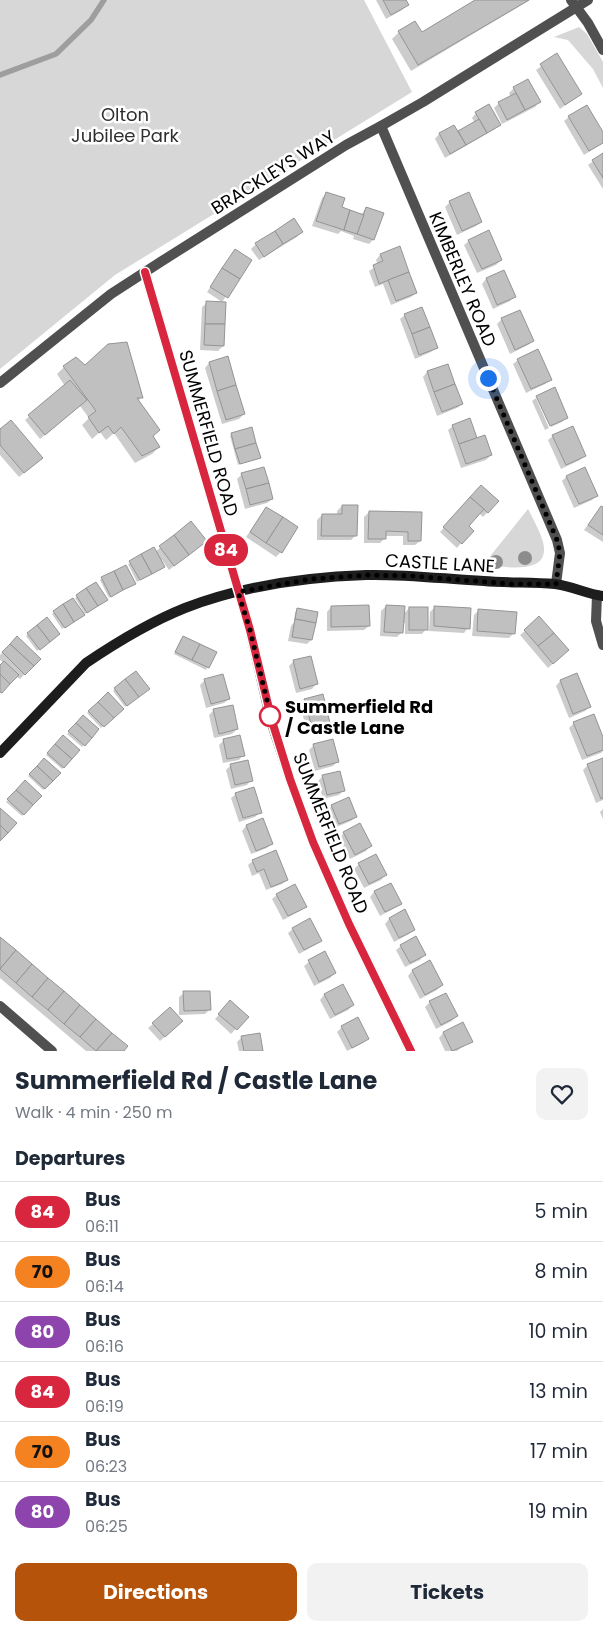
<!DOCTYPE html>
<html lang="en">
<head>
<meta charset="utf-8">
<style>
  body { margin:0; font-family:Poppins,sans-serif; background:#f2f2f3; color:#1f2937; height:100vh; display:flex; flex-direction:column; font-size:19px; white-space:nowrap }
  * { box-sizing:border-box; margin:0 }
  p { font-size:16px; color:#747a83 }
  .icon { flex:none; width:28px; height:28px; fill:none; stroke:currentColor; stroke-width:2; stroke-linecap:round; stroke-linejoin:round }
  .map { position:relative; height:1051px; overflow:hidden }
  .details { display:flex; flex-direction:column; background:#fff; flex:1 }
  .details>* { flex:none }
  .badge { padding:0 10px; border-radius:16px; font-size:18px; line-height:32px }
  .you { position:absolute; width:25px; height:25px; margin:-12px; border:4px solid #fff; border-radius:50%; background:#1a73e8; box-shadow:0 0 0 8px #1a73e833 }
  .map>.badge { position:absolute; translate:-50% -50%; box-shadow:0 0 0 2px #fff }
  h2 { padding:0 15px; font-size:19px; line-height:45px }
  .round { display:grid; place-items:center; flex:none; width:52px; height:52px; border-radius:10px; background:#f2f2f3 }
  .summary { display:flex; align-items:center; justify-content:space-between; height:85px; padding:0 15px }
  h1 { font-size:24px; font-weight:700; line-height:38px }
  .primary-button { display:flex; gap:10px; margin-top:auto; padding:10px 15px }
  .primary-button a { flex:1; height:58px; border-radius:10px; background:#b45309; color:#fff; font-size:20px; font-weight:700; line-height:58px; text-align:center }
  .primary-button a+a { background:#f2f2f3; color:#1f2937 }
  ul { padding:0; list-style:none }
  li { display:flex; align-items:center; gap:15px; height:60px; padding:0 15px; border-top:1px solid #e0e1e3 }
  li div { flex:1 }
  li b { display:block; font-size:19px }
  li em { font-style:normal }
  li .badge { min-width:55px; font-weight:700; text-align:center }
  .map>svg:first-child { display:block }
  .green { fill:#d7d7d7 }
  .shadow { fill:#0003 }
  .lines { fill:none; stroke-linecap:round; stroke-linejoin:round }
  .stream { stroke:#9e9e9e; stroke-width:5.5 }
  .building { fill:#c0c0c0; stroke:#949494 }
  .street { stroke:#505050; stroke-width:10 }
  .secondary { stroke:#1d1d1d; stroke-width:10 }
  .tree { fill:#8c8c8c }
  .line-casing { stroke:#fff; stroke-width:11 }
  .line { stroke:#d7263d; stroke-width:8 }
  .walk { stroke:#000; stroke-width:5; stroke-dasharray:0 9 }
  .stop-dot { fill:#fff; stroke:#d7263d; stroke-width:2.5 }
  .labels { text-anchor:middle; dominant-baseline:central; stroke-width:5; stroke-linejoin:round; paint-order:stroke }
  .park-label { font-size:18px; fill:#2e2e2e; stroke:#fff }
  .street-label { font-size:18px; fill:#000; stroke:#fff }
  .stop-label { font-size:18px; font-weight:bold; fill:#000; stroke:#fff; text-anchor:start }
</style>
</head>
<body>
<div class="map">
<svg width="603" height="1051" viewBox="0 0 603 1051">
  <rect width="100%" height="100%" fill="#fff"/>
  <g class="green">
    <path d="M0 0H364L412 92 115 275 0 369Z"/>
    <path d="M579 27 587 34 603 62V88L593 69 568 40 554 37Z"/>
    <path d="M528 509C533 519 540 531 543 542 552 577 503 566 483 565Z"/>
  </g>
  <g class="shadow">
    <path d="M376 0H404L407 5 402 10 386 19Z"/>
    <path d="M477 0H530L411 71 392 39 399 32 421 33Z"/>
    <path d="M557 55 581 94 560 109 536 70Z"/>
    <path d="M514 88 539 102 535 107 502 124 494 108 499 103 511 97 509 93Z"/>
    <path d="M476 113 500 125 495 129 445 158 435 139 439 134 454 126 457 133 475 123 472 118Z"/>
    <path d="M569 117 603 135V143L584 155 564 121Z"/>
    <path d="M603 154V189L588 165Z"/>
    <path d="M326 194 340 208 361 215 366 208 373 240 369 244 353 239 354 236 341 231 338 234 312 226 322 198Z"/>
    <path d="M469 194 481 222 476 226 457 235 445 207 450 202Z"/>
    <path d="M301 232 297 237 259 260 251 249 256 244Z"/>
    <path d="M469 241 501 260 496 265 477 273 464 245Z"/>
    <path d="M235 251 250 261 222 302 207 292Z"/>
    <path d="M380 255 416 293 411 297 391 305 383 284 375 287 369 271 378 265 376 260Z"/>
    <path d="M504 272 515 296 510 301 493 309 482 284 486 279Z"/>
    <path d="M207 303 223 346 218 351 200 350 202 307Z"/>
    <path d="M519 311 533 341 528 345 510 354 497 324 501 320Z"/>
    <path d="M405 315 436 348 431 352 415 359 400 319Z"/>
    <path d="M518 360 550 380 545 384 526 393 513 364Z"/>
    <path d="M209 363 244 414 239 419 222 424 205 368Z"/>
    <path d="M447 365 462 404 457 408 437 416 423 377 427 372Z"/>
    <path d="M64 367H84L141 398 138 401 151 437 159 447 152 454 135 463 114 433 106 440 100 432 92 439 82 425 89 418 80 406 40 439 25 420 65 386 57 374Z"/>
    <path d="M538 397 567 417 562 422 551 427Z"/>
    <path d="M536 398 549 428 545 430 532 401Z"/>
    <path d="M453 426 476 439 491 455 486 460 461 468 448 430Z"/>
    <path d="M0 431 42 458 19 477 0 455Z"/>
    <path d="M232 434 259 457 238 465 230 436Z"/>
    <path d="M553 436 585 455 580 460 561 469 548 440Z"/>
    <path d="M242 474 272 499 267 503 245 509 237 479Z"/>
    <path d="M566 477 597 495 592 500 574 508 562 481Z"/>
    <path d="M477 491 498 501 483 517 479 513 467 526 461 543 457 548 440 532Z"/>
    <path d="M342 506 356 535 351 540H317V520L322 515H337V511Z"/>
    <path d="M601 507 603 509V542L584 530Z"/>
    <path d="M266 508 281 552 276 557 246 537Z"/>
    <path d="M369 512 421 513 420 541 415 545H403V536H385V538L380 543H364V517Z"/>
    <path d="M191 523 200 546 169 570 162 560 161 569 137 582 128 564 155 552Z"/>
    <path d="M102 578 134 584 109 598 100 580Z"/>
    <path d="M77 596 104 602 85 614 75 598Z"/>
    <path d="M386 606 403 615 409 608 426 629 422 634H405V623H403L402 632 397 637 380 636 381 611Z"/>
    <path d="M331 607 369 626 364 630 327 631V612Z"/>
    <path d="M435 607 468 628 464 633 429 631 430 612Z"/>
    <path d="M297 610 311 640 307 644 288 641 291 626 295 621H294L295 612Z"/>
    <path d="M479 610 514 633 509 638 472 636 474 615Z"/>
    <path d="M54 612 81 617 62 629 52 614Z"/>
    <path d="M525 631 563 655 548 668 520 635Z"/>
    <path d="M28 634 57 636 37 651 26 636Z"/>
    <path d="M17 638 39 659 20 679 16 676 0 693V667L4 663 0 660V655Z"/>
    <path d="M181 639 215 653 206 670 174 654Z"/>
    <path d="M294 661 316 684 312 689 296 693 289 666Z"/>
    <path d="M205 680 229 699 224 703 206 708 200 685Z"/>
    <path d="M560 681 589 707 585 711 569 718 556 686Z"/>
    <path d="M115 689 146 691 125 707 113 691Z"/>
    <path d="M108 694 122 709 101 728 87 713Z"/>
    <path d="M305 700 329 722 324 727 307 731 300 705Z"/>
    <path d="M214 710 237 729 232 734 214 738 209 715Z"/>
    <path d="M83 716 98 730 82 747 67 734Z"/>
    <path d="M574 723 603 741V751L601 753 582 760 569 728Z"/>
    <path d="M63 737 79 750 62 769 46 755Z"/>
    <path d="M224 740 243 755 239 760 223 763 219 745Z"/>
    <path d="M314 745 337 762 333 766 315 771 309 750Z"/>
    <path d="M44 759 59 773 43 790 28 776Z"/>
    <path d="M603 759V800L596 803 583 770 588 765Z"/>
    <path d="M231 765 251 780 247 785 231 789 226 770Z"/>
    <path d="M323 776 343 791 339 795 323 799 318 781Z"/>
    <path d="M25 782 40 796 22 816 6 802Z"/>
    <path d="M236 794 260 812 255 817 239 822 231 798Z"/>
    <path d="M332 806 356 817 351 821 334 828 327 811Z"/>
    <path d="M603 809V819L600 812Z"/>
    <path d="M262 820 271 844 267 848 251 854 242 831 246 826Z"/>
    <path d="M344 833 370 846 366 851 350 859 339 838Z"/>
    <path d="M253 861 287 880 282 884 266 890 259 873 252 876 248 865Z"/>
    <path d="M359 864 385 875 381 880 364 888 354 869Z"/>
    <path d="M390 884 400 903 395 908 380 916 370 897 374 892Z"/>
    <path d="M277 895 305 906 300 911 283 920 272 899Z"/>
    <path d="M404 911 414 930 409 934 394 942 385 924 389 919Z"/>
    <path d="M293 929 320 941 315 945 299 954 288 933Z"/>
    <path d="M0 939 122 1051H86L0 978Z"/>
    <path d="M401 946 424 955 420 960 405 967 396 950Z"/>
    <path d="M325 953 335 973 330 978 314 986 304 966 309 962Z"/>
    <path d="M430 962 442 985 437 990 420 999 408 976 412 971Z"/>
    <path d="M343 985 353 1005 348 1010 330 1019 320 1000 324 995Z"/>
    <path d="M184 993 210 1009 205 1014 179 1015V997Z"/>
    <path d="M430 1002 456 1016 452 1021 436 1029 425 1007Z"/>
    <path d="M226 1007 247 1017 231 1034 215 1019Z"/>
    <path d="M358 1019 368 1038 363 1043 347 1051 337 1032 342 1027Z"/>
    <path d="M462 1023 471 1041 457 1051H445L439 1038 443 1033Z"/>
    <path d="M153 1024 177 1026 160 1041 148 1028Z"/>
    <path d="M242 1037 262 1051H239L237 1042Z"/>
  </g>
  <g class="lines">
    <path class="stream" d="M0 75 56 54 91 20 104 0"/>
  </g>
  <g class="building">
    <path d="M383 0H406L409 5 391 15Z"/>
    <path d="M475 0H529L418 65 398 31 415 21 422 32Z"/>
    <path d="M557 53 582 94 565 105 540 64Z"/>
    <path d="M528 79 541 102 525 110 513 87Z"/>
    <path d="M516 93 525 110 507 120 498 102Z"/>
    <path d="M489 104 501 125 487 133 475 112Z"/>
    <path d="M587 105 603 132V143L589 151 568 116Z"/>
    <path d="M479 119 487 133 466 145 458 131Z"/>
    <path d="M454 125 466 145 450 154 439 133Z"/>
    <path d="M603 153V178L592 160Z"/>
    <path d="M326 192 345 198 342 207 350 210 344 230 316 221Z"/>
    <path d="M469 192 482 222 462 231 449 201Z"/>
    <path d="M366 207 384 213 374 240 357 234Z"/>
    <path d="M350 210 364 215 357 234 344 230Z"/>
    <path d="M294 218 303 232 283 244 275 231Z"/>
    <path d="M489 230 502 260 482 269 468 240Z"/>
    <path d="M275 231 283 244 264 257 255 243Z"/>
    <path d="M400 246 409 272 379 284 373 265 383 261 380 254Z"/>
    <path d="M235 249 252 260 240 279 222 268Z"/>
    <path d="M222 268 240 279 228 298 210 287Z"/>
    <path d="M504 270 516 297 497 305 486 278Z"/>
    <path d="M409 272 417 293 396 301 388 280Z"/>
    <path d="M206 301 226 302 225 324H205Z"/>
    <path d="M422 307 430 327 412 334 404 314Z"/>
    <path d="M520 310 534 341 515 350 501 318Z"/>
    <path d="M205 324H225L224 346 204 345Z"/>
    <path d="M430 327 438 348 419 355 412 334Z"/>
    <path d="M127 342 143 398H137L160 430 153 436 160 447 142 456 121 427 114 434 108 426 99 433 88 417 96 411 63 366 76 357 85 365 108 344Z"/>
    <path d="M538 349 552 380 531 389 517 359Z"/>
    <path d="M228 356 236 385 217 391 209 362Z"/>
    <path d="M448 364 455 384 434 392 427 371Z"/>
    <path d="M70 380 87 400 45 435 28 415Z"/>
    <path d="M455 384 463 404 442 412 434 392Z"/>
    <path d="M236 385 245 414 226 420 217 391Z"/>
    <path d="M555 387 568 418 550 426 536 396Z"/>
    <path d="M470 418 477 438 459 444 452 425Z"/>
    <path d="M11 420 43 458 24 473 0 445V429Z"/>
    <path d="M573 426 586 456 566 465 552 435Z"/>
    <path d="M252 427 256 443 235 449 231 433Z"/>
    <path d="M485 435 492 455 466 464 459 444Z"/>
    <path d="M256 443 261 458 240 464 235 449Z"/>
    <path d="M264 467 269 483 246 489 241 473Z"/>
    <path d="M585 467 598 496 579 504 566 476Z"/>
    <path d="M269 483 273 499 250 505 246 489Z"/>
    <path d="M481 485 499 501 488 513 470 497Z"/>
    <path d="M470 497 484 509 469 526 474 531 462 544 443 527Z"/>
    <path d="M342 505H358L357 536H321L322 514H342Z"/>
    <path d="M601 506 603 507V535L588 525Z"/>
    <path d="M266 507 283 517 266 543 250 532Z"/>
    <path d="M369 511 422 512 421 541H408V532L386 531V539H368Z"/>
    <path d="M283 517 298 527 282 553 266 543Z"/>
    <path d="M191 521 207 541 189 555 174 535Z"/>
    <path d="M174 535 189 555 174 566 159 546Z"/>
    <path d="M154 547 165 567 152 574 141 554Z"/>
    <path d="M141 554 152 574 140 580 129 561Z"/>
    <path d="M126 565 136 584 123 590 114 571Z"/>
    <path d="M114 571 123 590 111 597 101 577Z"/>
    <path d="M96 582 108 600 98 606 86 588Z"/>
    <path d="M86 588 98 606 87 613 76 595Z"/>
    <path d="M73 598 85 615 74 622 63 604Z"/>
    <path d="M63 604 74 622 65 628 53 611Z"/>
    <path d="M369 605 370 626 331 627V606Z"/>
    <path d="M386 605 405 606 403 633 384 632Z"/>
    <path d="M434 606 471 608 470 629 434 626Z"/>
    <rect x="409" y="607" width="19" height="23"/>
    <path d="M297 608 318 612 316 623 295 619Z"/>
    <path d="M478 609 517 612 515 634 477 631Z"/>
    <path d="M539 616 554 633 538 646 524 630Z"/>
    <path d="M47 617 60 634 50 642 37 625Z"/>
    <path d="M295 619 316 623 312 640 292 637Z"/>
    <path d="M37 625 50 642 40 650 27 633Z"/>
    <path d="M554 633 569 650 553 664 538 646Z"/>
    <path d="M17 636 41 659 34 666 10 644Z"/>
    <path d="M183 636 200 644 192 660 175 652Z"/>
    <path d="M10 644 34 666 25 675 2 652Z"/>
    <path d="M200 644 217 652 209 668 192 660Z"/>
    <path d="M311 656 318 684 300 689 293 660Z"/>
    <path d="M4 661 19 675 10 684 0 674V665Z"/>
    <path d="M136 671 150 689 139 697 125 679Z"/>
    <path d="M577 673 591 707 573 714 560 680Z"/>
    <path d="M0 674 10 684 2 693 0 692Z"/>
    <path d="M223 674 230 699 211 704 204 679Z"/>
    <path d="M125 679 139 697 127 706 114 688Z"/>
    <path d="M108 692 124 709 114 718 98 702Z"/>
    <path d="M323 694 330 723 312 727 304 699Z"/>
    <path d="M98 702 114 718 104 727 88 711Z"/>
    <path d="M233 705 238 729 219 734 213 709Z"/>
    <path d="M594 714 603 737V750L587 756 573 722Z"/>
    <path d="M83 715 99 729 92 738 76 723Z"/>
    <path d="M76 723 92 738 85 746 68 731Z"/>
    <path d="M63 735 80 750 72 759 55 744Z"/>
    <path d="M240 735 245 756 227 759 223 739Z"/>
    <path d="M333 739 339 762 319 767 313 744Z"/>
    <path d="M55 744 72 759 64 768 47 753Z"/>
    <path d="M44 758 61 773 53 781 37 766Z"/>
    <path d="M603 758V798L601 799 587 764Z"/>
    <path d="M248 760 253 781 235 785 230 764Z"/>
    <path d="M37 766 53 781 45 789 29 774Z"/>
    <path d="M340 771 345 791 327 795 322 775Z"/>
    <path d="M25 780 42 796 33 805 16 790Z"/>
    <path d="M254 787 262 813 243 818 235 793Z"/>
    <path d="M16 790 33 805 24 815 7 799Z"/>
    <path d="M349 797 357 817 339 824 331 805Z"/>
    <path d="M0 808 17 823 8 833 0 825Z"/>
    <path d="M263 818 273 844 256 851 246 825Z"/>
    <path d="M360 823 372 846 355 855 343 832Z"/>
    <path d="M0 825 8 833 0 841Z"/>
    <path d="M276 850 288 880 271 887 264 869 257 872 252 860Z"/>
    <path d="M376 854 387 875 369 884 358 863Z"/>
    <path d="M391 883 402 904 385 912 374 891Z"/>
    <path d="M295 884 307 907 288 916 276 894Z"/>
    <path d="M405 909 415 930 399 938 389 918Z"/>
    <path d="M310 918 322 941 304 950 292 928Z"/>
    <path d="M416 936 426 955 410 963 400 945Z"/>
    <path d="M0 937 16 950 0 969Z"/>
    <path d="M16 950 32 964 16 983 0 969Z"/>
    <path d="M325 951 336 973 319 982 308 960Z"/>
    <path d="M430 960 443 985 425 995 412 970Z"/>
    <path d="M32 964 48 978 32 997 16 983Z"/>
    <path d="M48 978 64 991 48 1010 32 997Z"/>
    <path d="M343 984 354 1005 335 1015 324 994Z"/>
    <path d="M64 991 80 1005 64 1024 48 1010Z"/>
    <path d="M183 991H210L211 1010 184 1011Z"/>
    <path d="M446 993 458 1016 441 1025 429 1001Z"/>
    <path d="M230 1000 249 1017 237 1030 218 1014Z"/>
    <path d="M80 1005 96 1019 80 1037 64 1024Z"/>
    <path d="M170 1007 183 1021 165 1037 152 1023Z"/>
    <path d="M358 1017 369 1039 352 1048 341 1026Z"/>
    <path d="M96 1019 112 1033 96 1051 80 1037Z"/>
    <path d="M463 1022 473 1042 452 1051 443 1032Z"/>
    <path d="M112 1033 128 1046 124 1051H96Z"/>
    <path d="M260 1033 263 1051H244L241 1036Z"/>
  </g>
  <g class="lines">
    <g class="street">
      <path d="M571 0 588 23 603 50"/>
      <path d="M381 126 557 540 560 553 556 584"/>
      <path d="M145 272 250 630 271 721 290 779 313 842 349 924 411 1051"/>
      <path d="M0 383 111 294 162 261 346 145 381 126 423 102 588 0"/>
      <path d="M597 595 596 621 603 645"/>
      <path d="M0 1006 52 1051"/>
    </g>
    <path class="secondary" d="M0 753 86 663C117 642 150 622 185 608 242 586 306 577 366 575 405 574 445 579 484 581 507 583 532 582 555 584 572 586 587 594 603 596"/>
  </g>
  <g class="tree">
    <circle cx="525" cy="558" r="7"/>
    <circle cx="496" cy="562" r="7"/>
  </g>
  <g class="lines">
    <g class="line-casing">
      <path id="line" d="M145 272 250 630 272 721 290 779 313 842 349 924 411 1051"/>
    </g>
    <use href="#line" class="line"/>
    <path class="walk" d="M270 716 272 721 250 630 238 592 311 579 368 575 413 576 511 584H556L560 553 557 540 488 378"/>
  </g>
  <circle class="stop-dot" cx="270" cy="716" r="10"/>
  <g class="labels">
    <g class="park-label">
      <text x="125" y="114">Olton<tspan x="125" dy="21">Jubilee Park</tspan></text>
    </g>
    <g class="street-label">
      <text transform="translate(273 172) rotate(-32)">BRACKLEYS WAY</text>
      <text transform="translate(463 279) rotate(67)">KIMBERLEY ROAD</text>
      <text transform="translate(209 433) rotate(74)">SUMMERFIELD ROAD</text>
      <text transform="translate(440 563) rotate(3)">CASTLE LANE</text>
      <text transform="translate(331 833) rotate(68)">SUMMERFIELD ROAD</text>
    </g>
    <g class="stop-label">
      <text x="285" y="706">Summerfield Rd<tspan x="285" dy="21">/ Castle Lane</tspan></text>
    </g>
  </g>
</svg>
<div class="you" style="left:488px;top:378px"></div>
<b class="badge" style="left:226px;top:550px;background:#d7263d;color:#fff">84</b>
</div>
<section class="details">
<div class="summary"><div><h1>Summerfield Rd / Castle Lane</h1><p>Walk · 4 min · 250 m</p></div><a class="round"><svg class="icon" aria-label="heart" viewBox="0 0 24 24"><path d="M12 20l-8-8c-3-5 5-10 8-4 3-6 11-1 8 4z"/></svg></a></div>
<h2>Departures</h2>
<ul>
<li><span class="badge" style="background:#d7263d;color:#fff">84</span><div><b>Bus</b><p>06:11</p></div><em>5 min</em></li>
<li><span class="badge" style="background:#f58220;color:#111">70</span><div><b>Bus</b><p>06:14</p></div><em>8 min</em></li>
<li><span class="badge" style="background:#8e44ad;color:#fff">80</span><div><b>Bus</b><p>06:16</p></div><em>10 min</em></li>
<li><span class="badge" style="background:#d7263d;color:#fff">84</span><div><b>Bus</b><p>06:19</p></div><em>13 min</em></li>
<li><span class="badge" style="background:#f58220;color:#111">70</span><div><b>Bus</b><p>06:23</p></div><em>17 min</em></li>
<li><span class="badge" style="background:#8e44ad;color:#fff">80</span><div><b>Bus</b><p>06:25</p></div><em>19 min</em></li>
</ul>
<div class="primary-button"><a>Directions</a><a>Tickets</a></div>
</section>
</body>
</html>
